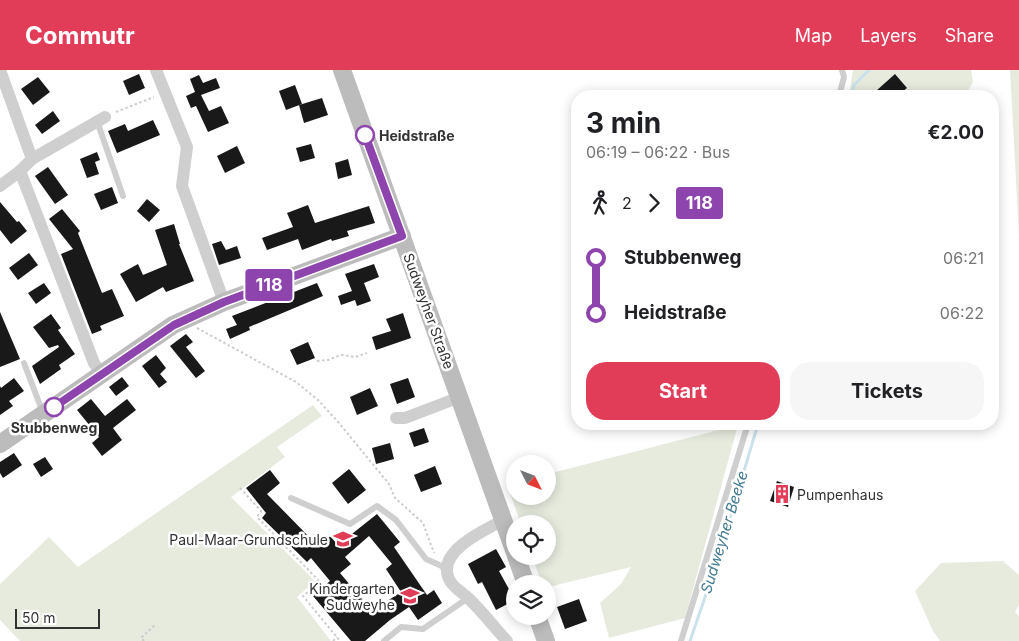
<!DOCTYPE html>
<html lang="en">
<head>
<meta charset="utf-8">
<style>
  body { margin:0; font-family:Inter,sans-serif; background:#f6f6f6; color:#202124; height:100vh; display:flex; flex-direction:column; font-size:19px; white-space:nowrap }
  * { box-sizing:border-box; margin:0 }
  p { font-size:16px; color:#757577 }
  .icon { flex:none; width:28px; height:28px; fill:none; stroke:currentColor; stroke-width:2; stroke-linecap:round; stroke-linejoin:round }
  .map { position:relative; flex:1; overflow:hidden }
  .sheet { position:absolute; left:571px; top:20px; width:428px; height:340px; display:flex; flex-direction:column; background:#fff; border-radius:20px; box-shadow:0 2px 12px #0003 }
  .sheet>* { flex:none }
  .badge { padding:0 10px; border-radius:4px; font-size:18px; line-height:32px }
  .needle { width:32px; rotate:132deg }
  .controls { position:absolute; left:506px; top:385px; display:grid; gap:10px }
  .controls a { display:grid; place-items:center; width:50px; height:50px; border-radius:50%; background:#fff; box-shadow:0 2px 12px #0003; font-size:25px }
  .scale { position:absolute; left:15px; bottom:12px; width:85px; box-sizing:border-box; padding-left:5px; border:2px solid #323232; border-top:0; font-size:14px; line-height:18px; white-space:nowrap; color:#323232; -webkit-text-stroke:4px #fff; paint-order:stroke }
  .map>.badge { position:absolute; translate:-50% -50%; box-shadow:0 0 0 2px #fff }
  .legs { display:flex; align-items:center; gap:8px; height:55px; padding:0 15px; font-size:16px }
  .legs p { margin-inline-start:auto }
  .overview { display:flex; align-items:center; justify-content:space-between; height:85px; padding:0 15px }
  h1 { font-size:28px; font-weight:700; line-height:38px }
  .cta { display:flex; gap:10px; margin-top:auto; padding:10px 15px }
  .cta a { flex:1; height:58px; border-radius:20px; background:#e13c58; color:#fff; font-size:20px; font-weight:700; line-height:58px; text-align:center }
  .cta a+a { background:#f6f6f6; color:#202124 }
  ul { padding:0 15px; list-style:none }
  li { display:flex; align-items:center; gap:18px; height:55px; font-size:19px }
  li i { display:grid; place-items:center; width:8px; height:100%; margin:0 6px; background:currentColor }
  li i::after { content:''; width:12px; height:12px; margin:-6px; border:4px solid; border-radius:50%; background:#fff }
  li p { margin-inline-start:auto }
  li:first-child i { background:linear-gradient(#0000 50%,currentColor 0) }
  li:last-child i { background:linear-gradient(currentColor 50%,#0000 0) }
  header { display:flex; align-items:center; gap:30px; box-sizing:border-box; height:70px; padding:0 25px; background:#e13c58; color:#fff }
  header strong { font-size:24px }
  nav { display:flex; gap:28px; margin-inline-start:auto; font-size:18px }
  .map>svg:first-child { display:block }
  .green { fill:#e6ebde }
  .lines { fill:none; stroke-linecap:round; stroke-linejoin:round }
  .stream { stroke:#cbe2eb; stroke-width:3 }
  .building { fill:#191919; fill-rule:evenodd }
  .path { stroke:#ccc; stroke-width:2; stroke-dasharray:2.5 2.5; stroke-linecap:butt }
  .lane { stroke:#cfcfcf; stroke-width:6 }
  .street { stroke:#cfcfcf; stroke-width:12 }
  .secondary { stroke:#bcbcbc; stroke-width:18 }
  .line-1-casing { stroke:#fff; stroke-width:11 }
  .line-1 { stroke:#8e44ad; stroke-width:8 }
  .stop-1-dot { fill:#fff; stroke:#8e44ad; stroke-width:2.5 }
  .labels { text-anchor:middle; dominant-baseline:central; stroke-width:5; stroke-linejoin:round; paint-order:stroke }
  .stop-label { font-size:14px; font-weight:bold; fill:#323232; stroke:#fff; text-anchor:start }
  .street-label { font-size:14px; fill:#323232; stroke:#fff }
  .poi-label { font-size:14px; fill:#323232; stroke:#fff; text-anchor:end }
  .water-label { font-size:15px; font-style:italic; fill:#417b93; stroke:#fff }
</style>
</head>
<body>
<header>
<strong>Commutr</strong>
<nav><a>Map</a><a>Layers</a><a>Share</a></nav>
</header>
<div class="map">
<svg width="1019" height="571" viewBox="0 0 1019 571">
  <rect width="100%" height="100%" fill="#fff"/>
  <g class="green">
    <path d="M853 0H971L973 12 965 26H849Z"/>
    <path d="M1010 0H1019V166Z"/>
    <path d="M313 335 322 346 277 377 285 387 231 427 315 511 297 527 331 571H20L0 550V514L49 467 78 497Z"/>
    <path d="M738 355 685 548 609 568 600 533 621 514 631 497 548 517V514H542L532 486H548V454H521L507 415 515 413V426H548V404Z"/>
    <path d="M1003 491 1019 505V535L1015 542 1019 546V571H940L933 561 915 521 941 493Z"/>
  </g>
  <g class="lines">
    <g class="stream">
      <path d="M851 26 854 15 869 0"/>
      <path d="M690 571 715 498 758 354"/>
    </g>
  </g>
  <g class="building">
    <path d="M139 4 145 18 129 25 123 11Z"/>
    <path d="M895 4 907 18 897 26H881L876 21Z"/>
    <path d="M199 5 203 13 216 8 220 18 201 25 209 41 221 36 229 53 208 62 196 36 191 38 186 26 195 22 190 9Z"/>
    <path d="M38 7 50 22 33 35 21 19Z"/>
    <path d="M295 15 302 34 286 40 279 21Z"/>
    <path d="M322 28 328 45 304 53 299 35Z"/>
    <path d="M53 41 60 51 42 64 35 55Z"/>
    <path d="M153 50 160 65 117 83 108 61 125 54 128 61Z"/>
    <path d="M311 74 315 88 300 92 296 78Z"/>
    <path d="M237 76 245 93 225 103 217 86Z"/>
    <path d="M97 82 100 90 95 92 99 104 87 108 80 89Z"/>
    <path d="M348 89 352 105 338 109 335 93Z"/>
    <path d="M48 97 68 125 55 134 35 106Z"/>
    <path d="M112 117 118 133 101 140 94 124Z"/>
    <path d="M147 129 160 140 149 152 137 141Z"/>
    <path d="M0 132 17 152 19 151 27 161 11 174 0 160Z"/>
    <path d="M308 135 315 153 369 136 375 153 347 161 349 166 332 171 331 169 302 180 298 169 267 180 262 168 293 157 287 143Z"/>
    <path d="M62 139 80 161 78 163 102 223 112 219 124 246 100 256 102 260 92 264 61 184 73 179 49 149Z"/>
    <path d="M174 154 180 174H179L194 211 166 222 163 217 136 232 120 204 138 194 143 205 167 195 155 160Z"/>
    <path d="M221 171 226 180 237 176 241 188 219 195 212 174Z"/>
    <path d="M29 183 38 195 18 210 9 198Z"/>
    <path d="M374 194 379 207 364 213 371 231 357 236 355 230 341 235 338 226 352 221 345 204Z"/>
    <path d="M44 213 51 223 36 234 28 223Z"/>
    <path d="M317 213 323 226 249 257 250 260 230 269 226 259 237 255 232 246Z"/>
    <path d="M0 242 20 289 0 297Z"/>
    <path d="M403 243 411 268 376 280 372 267 391 261 386 249Z"/>
    <path d="M51 244 61 258 58 260 75 284 59 295 61 299 40 314 32 296 59 277 58 275 49 278 33 257Z"/>
    <path d="M186 264 193 272 186 277 205 301 196 308 170 276Z"/>
    <path d="M308 272 315 288 297 295 290 280Z"/>
    <path d="M156 285 166 298 160 304 167 312 159 318 142 296Z"/>
    <path d="M122 307 129 316 116 326 109 317Z"/>
    <path d="M14 308 24 321 9 331 13 336 0 345V316L1 318Z"/>
    <path d="M408 308 415 327 397 334 390 314Z"/>
    <path d="M370 318 378 336 357 345 350 327Z"/>
    <path d="M91 329 105 346 127 329 136 340 113 358 122 370 102 386 92 373 99 367 77 340Z"/>
    <path d="M424 358 429 372 414 377 409 363Z"/>
    <path d="M390 373 394 389 376 394 372 378Z"/>
    <path d="M14 383 22 395 3 408 0 403V392Z"/>
    <path d="M45 387 53 399 41 407 33 394Z"/>
    <path d="M435 396 442 414 421 422 414 405Z"/>
    <path d="M349 399 366 420 348 434 332 413Z"/>
    <path d="M270 400 280 413 267 424 318 476 330 466 338 475 377 444 400 472 394 477 427 525 434 520 442 533 418 550 409 537 390 550 365 571H351L313 526 330 511 311 488 307 492 262 448 266 443 246 418ZM369 466 392 494 386 499 401 522 372 541 340 503 351 494 345 487Z"/>
    <path d="M777 411 794 417 788 437 770 431Z"/>
    <path d="M496 479 506 497 499 501 515 530 496 540 482 512 478 514 468 494Z"/>
    <path d="M579 529 587 551 565 559 557 537Z"/>
  </g>
  <g class="lines">
    <g class="path">
      <path d="M116 42 154 27"/>
      <path d="M197 258 296 312 318 330 339 353 389 414 395 428 423 453 434 483"/>
      <path d="M317 291 328 290 341 285 355 287 367 283"/>
      <path d="M240 418 261 441 257 447 320 512 303 526 340 571"/>
      <path d="M144 571 141 568 155 555"/>
      <path d="M333 571 337 567"/>
    </g>
    <g class="lane">
      <path d="M839 26 844 7 842 0"/>
      <path d="M97 51 123 126"/>
      <path d="M24 293 43 343"/>
      <path d="M291 428 350 454 377 436 396 450 426 489 446 498"/>
      <path d="M384 571 401 557 423 559 468 528"/>
      <path d="M681 571 748 354"/>
    </g>
    <g class="street">
      <path d="M0 0 32 89"/>
      <path d="M156 0 187 77 182 116 224 232"/>
      <path d="M0 116 20 101"/>
      <path d="M102 305 94 293 20 101 32 89 105 47"/>
      <path d="M396 348H405L460 327"/>
      <path d="M504 450C484 460 436 482 449 509 452 517 462 522 468 528 482 541 494 557 507 571"/>
    </g>
    <g class="secondary">
      <path d="M342 0 515 483"/>
      <path d="M0 374 173 255 224 232 402 166"/>
      <path d="M516 486 526 514"/>
      <path d="M537 546 546 571"/>
    </g>
  </g>
  <g class="lines">
    <g class="line-1-casing">
      <path id="line-1" d="M54 337 174 255 224 232 402 166 365 65"/>
    </g>
    <use href="#line-1" class="line-1"/>
  </g>
  <defs>
    <g id="building-bare" transform="scale(1.5)"><path d="M-4-6H4V6H1V3H-1V6H-4ZM-2.5-4.3h1.7v1.8h-1.7ZM.8-4.3h1.7v1.8H.8ZM-2.5-1h1.7V.8h-1.7ZM.8-1h1.7V.8H.8Z" fill="#e13c58" stroke="#fff" stroke-width="2.5" paint-order="stroke"/></g>
    <g id="school-bare" transform="scale(1.5)"><path d="M0-5L7-2L0 1L-7-2ZM-4 1L0 2.5L4 1V4Q0 6-4 4Z" fill="#e13c58" stroke="#fff" stroke-width="2.5" paint-order="stroke"/></g>
  </defs>
  <g fill-rule="evenodd">
    <use href="#building-bare" x="782" y="424"/>
    <use href="#school-bare" x="343" y="469"/>
    <use href="#school-bare" x="410" y="526"/>
  </g>
  <g class="stop-1-dot">
    <circle cx="365" cy="65" r="9"/>
    <circle cx="54" cy="337" r="9"/>
  </g>
  <g class="labels">
    <g class="stop-label">
      <text x="379" y="65">Heidstraße</text>
      <text x="54" y="357" text-anchor="middle">Stubbenweg</text>
    </g>
    <g class="street-label">
      <text transform="translate(429 241) rotate(70)">Sudweyher Straße</text>
    </g>
    <g class="poi-label">
      <text x="797" y="424" text-anchor="start">Pumpenhaus</text>
      <text x="328" y="469">Paul-Maar-Grundschule</text>
      <text x="395" y="518">Kindergarten<tspan x="395" dy="16">Sudweyhe</tspan></text>
    </g>
    <g class="water-label">
      <text transform="translate(724 462) rotate(-73)">Sudweyher Beeke</text>
    </g>
  </g>
</svg>
<div class="controls">
<a><svg class="needle" viewBox="-14 -14 28 28"><path d="M0-13l5 13h-10z" fill="#e53935"/><path d="M0 13l5-13h-10z" fill="#757577"/></svg></a>
<a><svg class="icon" aria-label="locate" viewBox="0 0 24 24"><circle cx="12" cy="12" r="6"/><path d="M12 2v4M12 18v4M2 12h4M18 12h4"/></svg></a>
<a><svg class="icon" aria-label="layers" viewBox="0 0 24 24"><path d="M12 4l9 5-9 5-9-5zM3 14l9 5 9-5"/></svg></a>
</div>
<div class="scale">50 m</div>
<b class="badge" style="left:269px;top:215px;background:#8e44ad;color:#fff">118</b>
<section class="sheet">
<div class="overview"><div><h1>3 min</h1><p>06:19 – 06:22 · Bus</p></div><b>€2.00</b></div>
<div class="legs"><svg class="icon" aria-label="walk" viewBox="0 0 24 24"><circle cx="13" cy="4" r="2"/><path d="M13 8l-2 6 4 7M11 14l-3 7M7 12l3-4h3l4 4"/></svg>2<svg class="icon" aria-label="forward" viewBox="0 0 24 24"><path d="M9 5l7 7-7 7"/></svg><b class="badge" style="background:#8e44ad;color:#fff">118</b></div>
<ul>
<li><i style="color:#8e44ad"></i><b>Stubbenweg</b><p>06:21</p></li>
<li><i style="color:#8e44ad"></i><b>Heidstraße</b><p>06:22</p></li>
</ul>
<div class="cta"><a>Start</a><a>Tickets</a></div>
</section>
</div>
</body>
</html>
